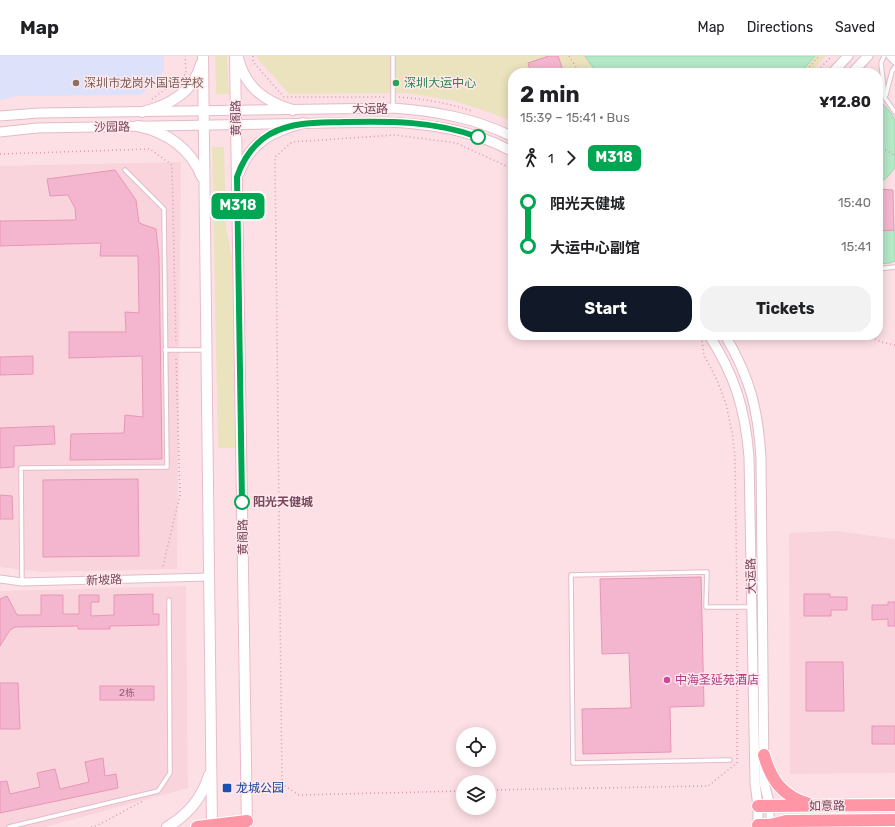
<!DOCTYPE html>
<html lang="en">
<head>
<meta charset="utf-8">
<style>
  body { margin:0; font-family:Rubik,"Noto Sans SC",sans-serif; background:#f2f2f2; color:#202124; height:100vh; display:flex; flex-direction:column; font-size:15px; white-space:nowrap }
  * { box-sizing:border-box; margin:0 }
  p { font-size:13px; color:#757577 }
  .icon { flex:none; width:22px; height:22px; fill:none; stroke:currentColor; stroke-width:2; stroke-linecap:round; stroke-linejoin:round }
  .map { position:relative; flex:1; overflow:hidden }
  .sheet { position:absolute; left:508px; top:12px; width:375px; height:272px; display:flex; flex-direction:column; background:#fff; border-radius:16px; box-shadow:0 2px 10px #0003 }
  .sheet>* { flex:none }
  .badge { padding:0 8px; border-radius:6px; font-size:14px; line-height:26px }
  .fabs { position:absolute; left:456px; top:671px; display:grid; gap:8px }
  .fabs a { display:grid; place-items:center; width:40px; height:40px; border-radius:50%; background:#fff; box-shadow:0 2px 10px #0003; font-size:20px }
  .map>.badge { position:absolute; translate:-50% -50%; box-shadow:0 0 0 2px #fff }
  .legs { display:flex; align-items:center; gap:6px; height:44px; padding:0 12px; font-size:13px }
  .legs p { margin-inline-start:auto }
  .overview { display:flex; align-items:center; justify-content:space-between; height:68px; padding:0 12px }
  h1 { font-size:22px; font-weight:700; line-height:30px }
  .action { display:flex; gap:8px; margin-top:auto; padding:8px 12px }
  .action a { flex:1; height:46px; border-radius:16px; background:#111827; color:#fff; font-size:16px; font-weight:700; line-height:46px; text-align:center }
  .action a+a { background:#f2f2f2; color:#202124 }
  ul { padding:0 12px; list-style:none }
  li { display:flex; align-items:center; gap:14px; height:44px; font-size:15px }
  li i { display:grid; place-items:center; width:6px; height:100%; margin:0 5px; background:currentColor }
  li i::after { content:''; width:10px; height:10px; margin:-5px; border:3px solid; border-radius:50%; background:#fff }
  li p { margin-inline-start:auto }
  li:first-child i { background:linear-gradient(#0000 50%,currentColor 0) }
  li:last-child i { background:linear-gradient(currentColor 50%,#0000 0) }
  header { display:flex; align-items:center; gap:24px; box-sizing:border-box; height:56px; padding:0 20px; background:#fff; border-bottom:1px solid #e0e0e0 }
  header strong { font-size:19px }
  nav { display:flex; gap:22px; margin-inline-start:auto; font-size:14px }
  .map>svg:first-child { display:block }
  .residential { fill:#fad4dc }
  .education { fill:#dde1f9 }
  .green { fill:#ebe3be }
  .water { fill:#b4e8c7; stroke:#99dab2 }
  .building { fill:#f4b6ce; stroke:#e896b6 }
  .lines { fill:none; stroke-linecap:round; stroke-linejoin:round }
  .service-casing { stroke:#e2bcc8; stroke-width:5.5 }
  .minor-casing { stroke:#e2bcc8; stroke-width:9 }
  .tertiary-casing { stroke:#e2bcc8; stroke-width:11 }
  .secondary-casing { stroke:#e9bbca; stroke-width:12 }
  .primary-casing { stroke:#fff; stroke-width:14 }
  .path { stroke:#d99ab2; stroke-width:1.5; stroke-dasharray:1 3; stroke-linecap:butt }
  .service { stroke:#fff; stroke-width:3.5 }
  .minor { stroke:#fff; stroke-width:7 }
  .tertiary { stroke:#fff; stroke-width:9 }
  .secondary { stroke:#fff; stroke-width:10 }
  .primary { stroke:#ff96a6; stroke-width:12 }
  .line-1-casing { stroke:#fff; stroke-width:9 }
  .line-1 { stroke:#00a651; stroke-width:6 }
  .education-dot { fill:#8d6e63; stroke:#ffe8ec; stroke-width:1.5 }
  .leisure-dot { fill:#2e9e5b; stroke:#ffe8ec; stroke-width:1.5 }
  .stop-1-dot { fill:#fff; stroke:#00a651; stroke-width:2 }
  .hotel-dot { fill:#d1479c; stroke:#ffe8ec; stroke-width:1.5 }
  .transit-dot { fill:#1a4fb4; stroke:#ffe8ec; stroke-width:1.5 }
  .labels { text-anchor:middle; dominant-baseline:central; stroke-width:3; stroke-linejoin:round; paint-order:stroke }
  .number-label { font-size:10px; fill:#966277 }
  .education-label { font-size:12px; fill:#785e54; stroke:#ffe8ec; text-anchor:start }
  .leisure-label { font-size:12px; fill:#27864d; stroke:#ffe8ec; text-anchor:start }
  .street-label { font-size:12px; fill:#76465a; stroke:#ffe8ec }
  .stop-label { font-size:12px; font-weight:bold; fill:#76465a; stroke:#ffe8ec; text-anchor:start }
  .hotel-label { font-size:12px; fill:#b23c85; stroke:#ffe8ec; text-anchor:start }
  .transit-label { font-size:12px; fill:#164399; stroke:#ffe8ec; text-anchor:start }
</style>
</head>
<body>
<header>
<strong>Map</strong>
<nav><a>Map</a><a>Directions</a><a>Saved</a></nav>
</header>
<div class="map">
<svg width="895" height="771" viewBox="0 0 895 771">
  <rect width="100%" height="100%" fill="#fde0e5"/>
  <g class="residential">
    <path d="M181 106 177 513 42 516 0 511V110Z"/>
    <path d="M837 475 895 483V717L790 718 789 477Z"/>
    <path d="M186 530 188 732 45 771H0V535Z"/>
  </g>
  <path class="education" d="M0 0H164V15L141 39 18 40 0 44Z"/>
  <g class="green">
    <path d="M215 0H227L229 38H216Z"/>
    <path d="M257 0H826L810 17H513V66L494 58 455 45 407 37 289 38 257 2Z"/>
    <path d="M212 91H224L226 172 232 200 235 392H218Z"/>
  </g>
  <g class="water">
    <path d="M585 0H815L800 17H597Z"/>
    <path d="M878 47H882C887 52 893 58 895 65 895 70 895 104 895 109 894 116 884 125 878 127Z"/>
    <path d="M894 174 895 176V205L890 207 878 208V175Z"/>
  </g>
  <g class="building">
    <path d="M549 0H558L564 17H531L528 7Z"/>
    <path d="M115 114 136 144 139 167 156 173 159 201 162 403 70 404 71 378 124 377 125 359 143 361 142 300 69 302V276H126L125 256 139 257 138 200H100L101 187 0 190V165L76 164 75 152 68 139 50 140 47 123Z"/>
    <path d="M878 133 893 134 894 174 878 175Z"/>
    <path d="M33 300V318L0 319V301Z"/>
    <path d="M54 370 55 388 14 390V411L0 412V372Z"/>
    <path d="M138 423 139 500 43 501V424Z"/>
    <path d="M0 439 12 440 13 463H0Z"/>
    <path d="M701 521 704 650 670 651 671 696 583 698 582 653 631 652 629 597 602 598 600 523Z"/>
    <path d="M153 538V558H159V569L110 570V573H78V570L15 571 10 574 0 590V543L7 540 17 559H41V539H63V558H79V539H99V546H91V560L114 559V539Z"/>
    <path d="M804 538H830V541H847V554H831V560H804Z"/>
    <path d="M888 546H895V570H888V563L872 564V549H888Z"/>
    <path d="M806 606H843L844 655H806Z"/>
    <path d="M0 627H18L20 673H0Z"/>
    <rect x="100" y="630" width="54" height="14"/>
    <rect x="872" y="670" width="23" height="18"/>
    <path d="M103 702 105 720 116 718 118 732 0 757V726L7 725 10 738 40 731 37 717 55 713 60 733 89 726 85 706Z"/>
  </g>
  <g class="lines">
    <g class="service-casing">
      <g id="service">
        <path d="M393 0V51"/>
        <path d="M884 0 881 7 885 42 895 56"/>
        <path d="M886 39 892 15 895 11"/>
        <path d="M878 213 895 211"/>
        <path d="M165 294H205"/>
        <path d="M22 526 21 412 167 411 164 153 125 114"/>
        <path d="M730 704 573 707 571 519 707 516 706 551H751"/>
        <path d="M9 771 158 735 170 717 169 544"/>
      </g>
    </g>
    <g class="minor-casing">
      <g id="minor">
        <path d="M890 0 895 5"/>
        <path d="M0 523 22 526 209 521"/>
        <path d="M770 750V771"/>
      </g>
    </g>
    <g class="tertiary-casing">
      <g id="tertiary">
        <path d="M832 17 848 0"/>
        <path d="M852 17 868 0"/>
        <path d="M0 60 39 57 393 52C435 55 475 62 513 81"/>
        <path d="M0 76 37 72 387 66C431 68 474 74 513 96"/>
        <path d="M709 279C735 320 745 352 749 401L755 727 758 750V769"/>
        <path d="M725 279C750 322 758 352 761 402L764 727 770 750"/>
      </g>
    </g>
    <g class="secondary-casing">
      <g id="secondary">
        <path d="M203 0 212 771"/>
        <path d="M235 0 247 771"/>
        <path d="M238 2C245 31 265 46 293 54"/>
        <path d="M142 56C168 50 194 36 201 8"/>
        <path d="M138 70C167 76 191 93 202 121"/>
        <path d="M239 117C250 86 273 75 303 67"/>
        <path d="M167 771C188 759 202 742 209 719"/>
      </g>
    </g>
    <g class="primary-casing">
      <g id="primary">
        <path d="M764 699C771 724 782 740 809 748"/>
        <path d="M758 750 895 749"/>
        <path d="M758 769H770L786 765 895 764"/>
        <path d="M197 771 247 765"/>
      </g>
    </g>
    <g class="path">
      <path d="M253 0V6L284 41H387"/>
      <path d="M569 0 580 17"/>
      <path d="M804 17 819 0"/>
      <path d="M815 17 832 0"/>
      <path d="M399 41C424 43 448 47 472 55"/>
      <path d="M152 43 186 18 185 0"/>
      <path d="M878 91 888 95 895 100"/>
      <path d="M0 98 150 93 172 109 176 288"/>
      <path d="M868 279 881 286 895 289"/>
      <path d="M702 285 704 299 717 324 726 348 732 376 735 401 737 545"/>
      <path d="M163 510 180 439 176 300"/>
      <path d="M489 734 708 730 737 707V557"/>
      <path d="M463 735 299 739 282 728 275 101 292 86 395 79 456 87 513 113"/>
      <path d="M91 771 98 769 143 745"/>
    </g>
    <use href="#service" class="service"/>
    <use href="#minor" class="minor"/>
    <use href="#tertiary" class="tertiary"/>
    <use href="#secondary" class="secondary"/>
    <use href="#primary" class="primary"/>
  </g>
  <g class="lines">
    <g class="line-1-casing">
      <path id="line-1" d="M242 446 237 121C243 103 253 88 270 78 294 65 319 67 345 66 390 65 435 65 478 81"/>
    </g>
    <use href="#line-1" class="line-1"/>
  </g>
  <circle class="education-dot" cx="76" cy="27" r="4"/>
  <circle class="leisure-dot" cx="396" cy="27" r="4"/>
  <g class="stop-1-dot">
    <circle cx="478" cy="81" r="7"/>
    <circle cx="242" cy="446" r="7"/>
  </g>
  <circle class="hotel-dot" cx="667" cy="624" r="4"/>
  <rect class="transit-dot" x="222" y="727" width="10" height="10" rx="2"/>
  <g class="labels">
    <g class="number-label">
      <text x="127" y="637">2栋</text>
    </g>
    <g class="education-label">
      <text x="84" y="27">深圳市龙岗外国语学校</text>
    </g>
    <g class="leisure-label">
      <text x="404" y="27">深圳大运中心</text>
    </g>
    <g class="street-label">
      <text x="370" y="53">大运路</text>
      <text transform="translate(236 62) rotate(-91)">黄阁路</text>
      <text transform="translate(112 71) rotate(-1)">沙园路</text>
      <text transform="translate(243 481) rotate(-91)">黄阁路</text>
      <text transform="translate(751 520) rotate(-91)">大运路</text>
      <text transform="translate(104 524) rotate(-2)">新坡路</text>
      <text transform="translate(827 750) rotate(-1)">如意路</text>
    </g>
    <g class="stop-label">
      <text x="253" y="446">阳光天健城</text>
    </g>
    <g class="hotel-label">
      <text x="675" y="624">中海圣延苑酒店</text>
    </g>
    <g class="transit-label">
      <text x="236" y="732">龙城公园</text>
    </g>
  </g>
</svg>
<div class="fabs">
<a><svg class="icon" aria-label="locate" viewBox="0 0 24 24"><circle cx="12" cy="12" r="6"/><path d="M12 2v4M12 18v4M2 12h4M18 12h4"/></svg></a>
<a><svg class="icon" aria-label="layers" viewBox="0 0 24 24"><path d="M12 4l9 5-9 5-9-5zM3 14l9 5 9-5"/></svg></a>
</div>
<b class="badge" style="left:238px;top:150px;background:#00a651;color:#fff">M318</b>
<section class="sheet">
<div class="overview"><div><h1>2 min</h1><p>15:39 – 15:41 · Bus</p></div><b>¥12.80</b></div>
<div class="legs"><svg class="icon" aria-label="walk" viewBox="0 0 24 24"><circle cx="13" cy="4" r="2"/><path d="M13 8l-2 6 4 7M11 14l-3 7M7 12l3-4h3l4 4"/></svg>1<svg class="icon" aria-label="forward" viewBox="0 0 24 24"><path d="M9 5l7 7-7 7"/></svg><b class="badge" style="background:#00a651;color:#fff">M318</b></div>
<ul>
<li><i style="color:#00a651"></i><b>阳光天健城</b><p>15:40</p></li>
<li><i style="color:#00a651"></i><b>大运中心副馆</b><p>15:41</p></li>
</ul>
<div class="action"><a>Start</a><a>Tickets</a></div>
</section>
</div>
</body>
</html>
